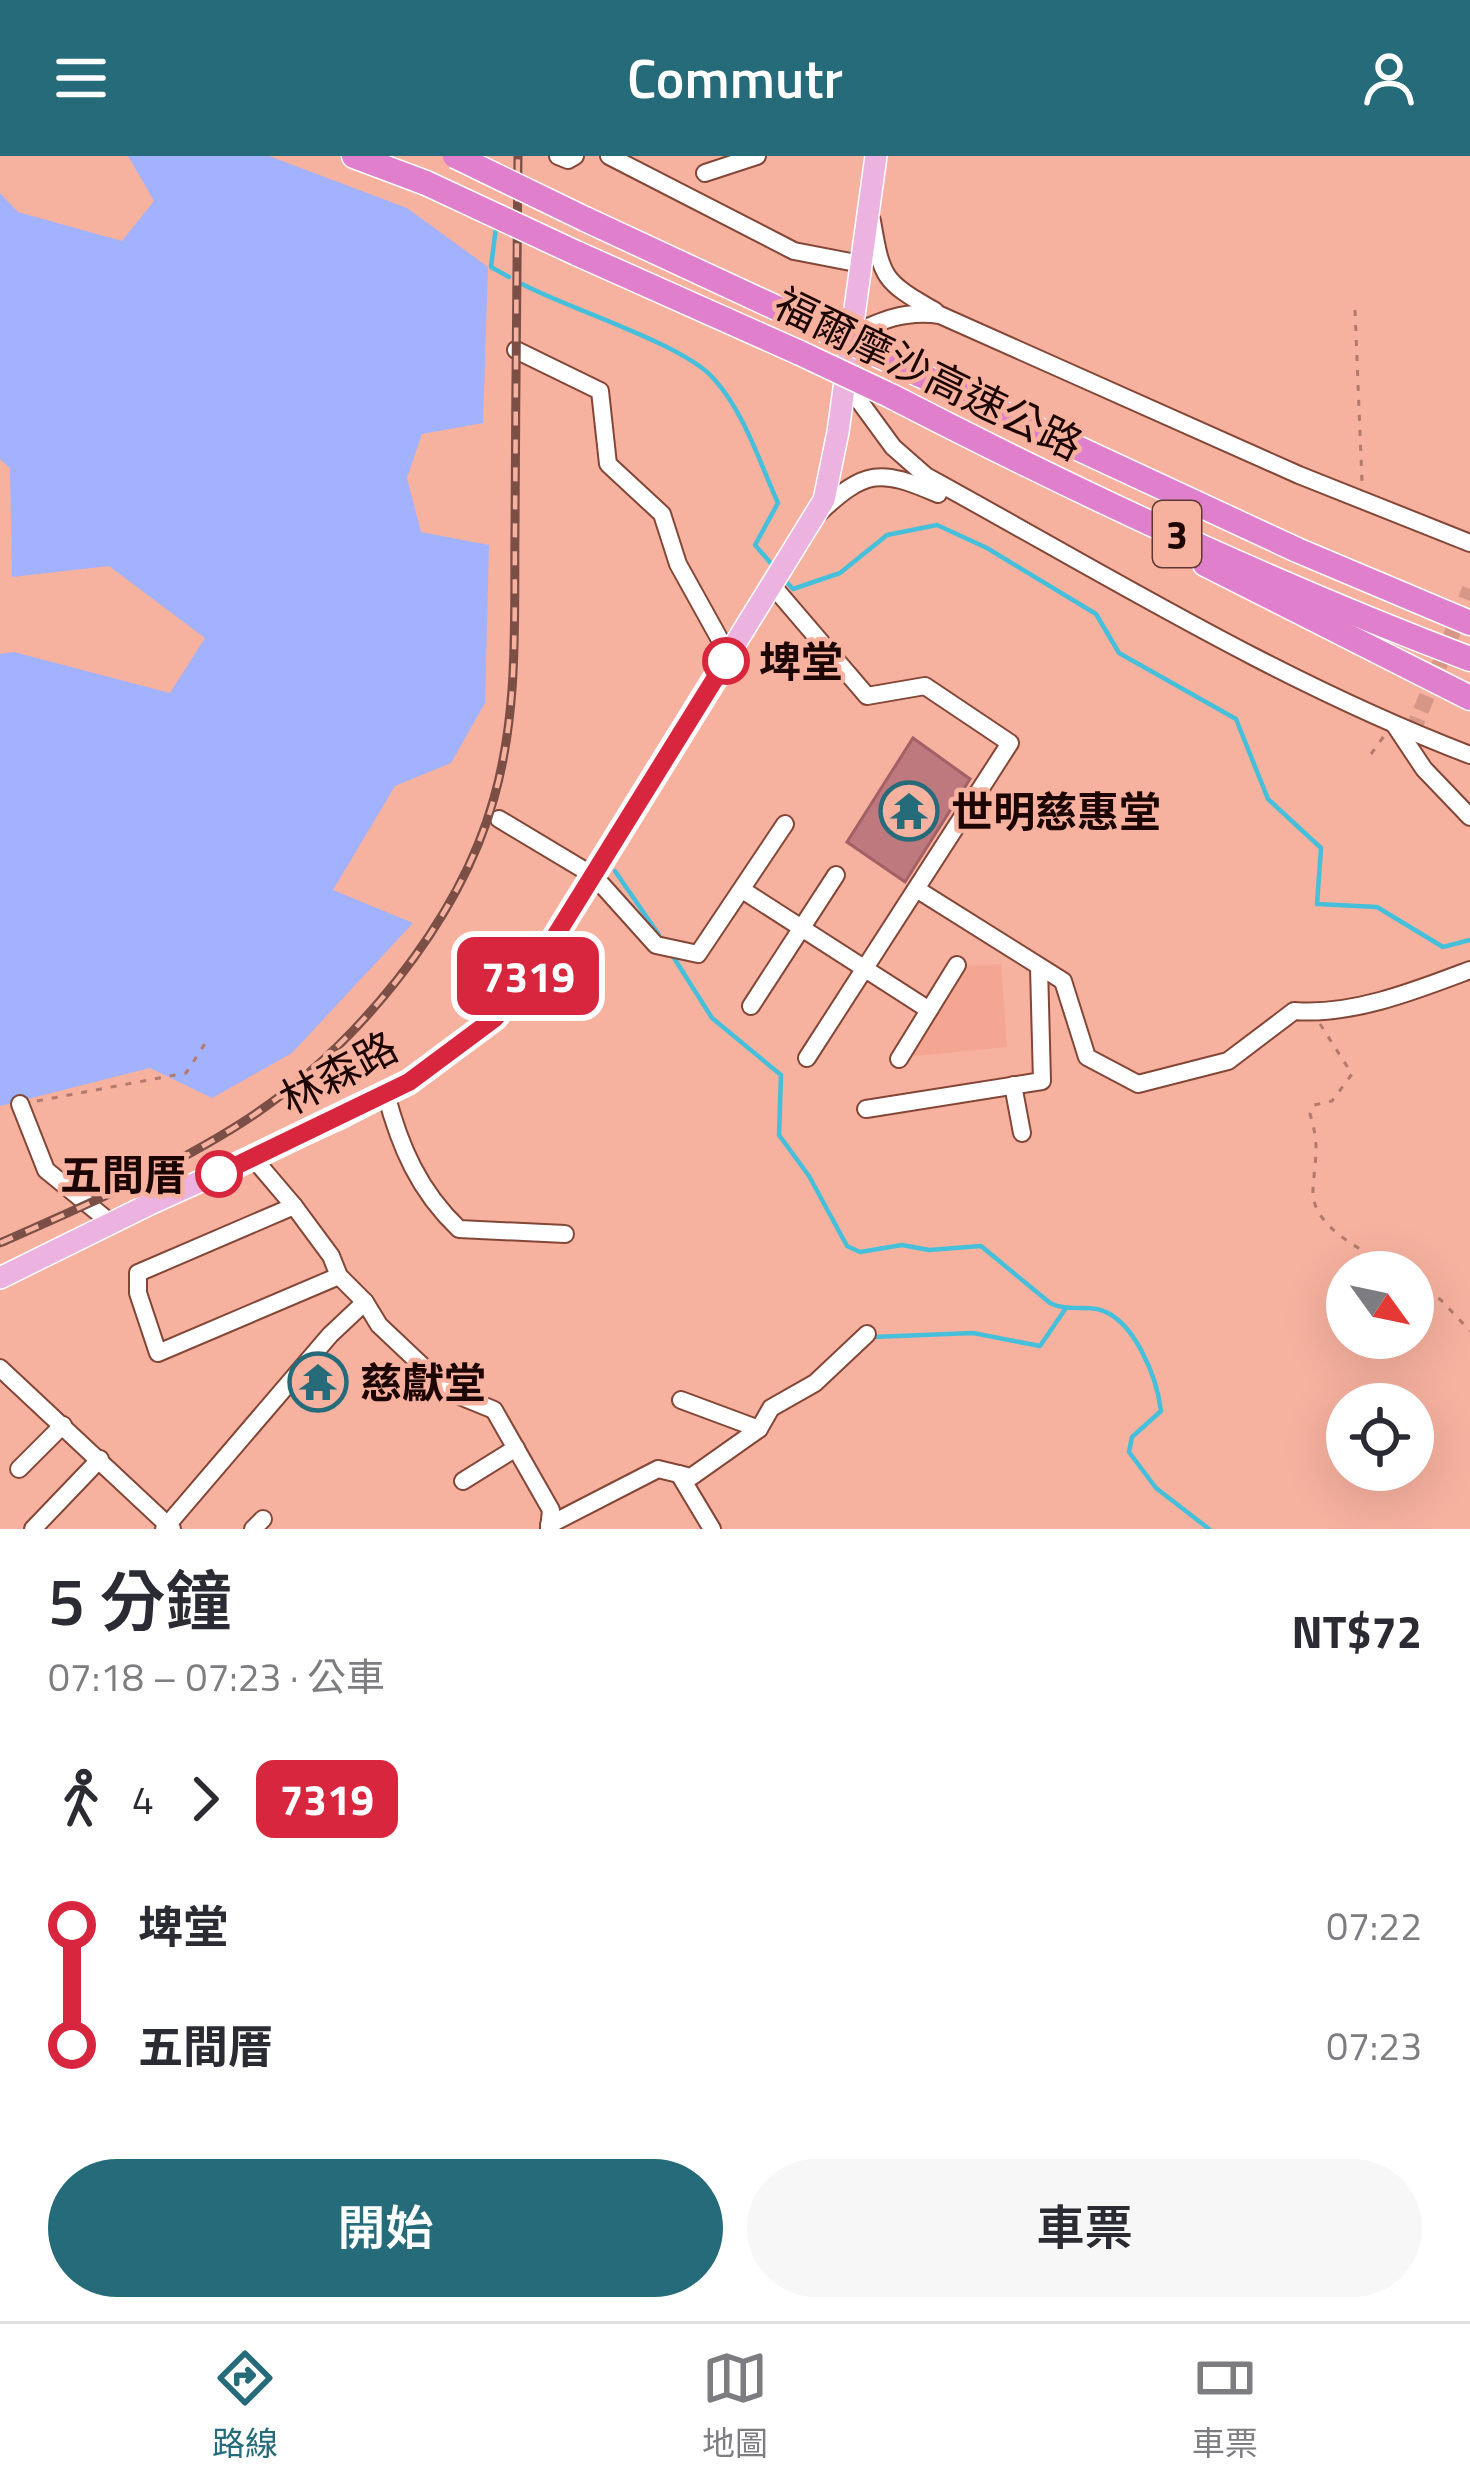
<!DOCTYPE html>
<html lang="zh-TW">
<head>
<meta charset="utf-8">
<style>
  body { margin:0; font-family:"Titillium Web","Noto Sans TC",sans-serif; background:#f7f7f7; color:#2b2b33; height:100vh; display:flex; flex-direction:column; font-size:45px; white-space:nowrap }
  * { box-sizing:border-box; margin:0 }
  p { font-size:39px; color:#7c7c81 }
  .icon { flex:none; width:66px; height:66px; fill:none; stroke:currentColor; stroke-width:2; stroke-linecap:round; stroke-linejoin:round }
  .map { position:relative; height:1373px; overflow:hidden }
  .details { display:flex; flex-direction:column; background:#fff; flex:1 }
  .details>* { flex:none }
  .badge { padding:0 24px; border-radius:18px; font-size:42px; line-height:78px }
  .needle { width:78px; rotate:123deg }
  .buttons { position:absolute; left:1326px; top:1095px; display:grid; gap:24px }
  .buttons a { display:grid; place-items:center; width:108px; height:108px; border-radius:50%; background:#fff; box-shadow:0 12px 48px #0002; font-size:60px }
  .map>.badge { position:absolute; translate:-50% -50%; box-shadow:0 0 0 6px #fff }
  .legs { display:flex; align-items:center; gap:18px; height:132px; padding:0 48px; font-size:39px }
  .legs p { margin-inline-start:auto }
  .head { display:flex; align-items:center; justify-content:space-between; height:204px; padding:0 48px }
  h1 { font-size:66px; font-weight:600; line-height:90px }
  .button { display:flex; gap:24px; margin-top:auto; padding:24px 48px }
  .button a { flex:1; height:138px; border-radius:72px; background:#256b7a; color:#fff; font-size:48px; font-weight:600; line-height:138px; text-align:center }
  .button a+a { background:#f7f7f7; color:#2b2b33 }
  ul { padding:0 48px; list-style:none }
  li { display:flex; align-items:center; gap:42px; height:120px; font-size:45px }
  li i { display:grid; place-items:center; width:18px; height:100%; margin:0 15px; background:currentColor }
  li i::after { content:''; width:30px; height:30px; margin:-15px; border:9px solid; border-radius:50%; background:#fff }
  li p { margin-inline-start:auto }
  li:first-child i { background:linear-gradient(#0000 50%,currentColor 0) }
  li:last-child i { background:linear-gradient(currentColor 50%,#0000 0) }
  header { display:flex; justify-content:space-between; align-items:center; height:156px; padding:0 48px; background:#256b7a; color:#fff; font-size:54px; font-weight:600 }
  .tab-bar { display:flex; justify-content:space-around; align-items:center; height:168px; border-top:3px solid #e1e1e2; background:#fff; font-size:33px; color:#7c7c81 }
  .tab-bar a { display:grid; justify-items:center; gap:6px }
  .tab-bar .on { color:#256b7a }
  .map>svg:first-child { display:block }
  .built { fill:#f4a692 }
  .green { fill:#a3b2ff }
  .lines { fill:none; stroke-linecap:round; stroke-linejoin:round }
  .stream { stroke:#46c0da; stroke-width:4.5 }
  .building { fill:#be797e; stroke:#a36065; stroke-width:3 }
  .minor-tunnel { stroke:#d69787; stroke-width:16; stroke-dasharray:16 8; stroke-linecap:butt }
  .minor-casing { stroke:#834637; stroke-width:20 }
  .major-casing { stroke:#fff; stroke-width:24 }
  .highway-casing { stroke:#fff; stroke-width:27 }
  .path { stroke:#b17a6d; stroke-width:3; stroke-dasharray:6 9; stroke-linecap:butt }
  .minor { stroke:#fff; stroke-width:16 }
  .major { stroke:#ecb3e0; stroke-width:21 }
  .highway { stroke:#e080cc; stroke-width:24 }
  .rail-casing { stroke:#7b4f46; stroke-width:9 }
  .rail { stroke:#f7b19f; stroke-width:4.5; stroke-dasharray:14; stroke-linecap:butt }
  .highway-bridge-casing { stroke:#fff; stroke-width:27; stroke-linecap:butt }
  .highway-bridge { stroke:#e080cc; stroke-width:24 }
  .line-1-casing { stroke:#fff; stroke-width:27 }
  .line-1 { stroke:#d7263d; stroke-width:18 }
  .stop-1-dot { fill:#fff; stroke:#d7263d; stroke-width:6 }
  .labels { text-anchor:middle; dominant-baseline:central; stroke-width:9; stroke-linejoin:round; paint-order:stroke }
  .shield { fill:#f7b19f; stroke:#5e3931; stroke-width:3 }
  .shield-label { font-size:39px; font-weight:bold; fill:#1c0502 }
  .street-label { font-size:42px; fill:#1c0502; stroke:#f7b19f }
  .stop-label { font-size:42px; font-weight:bold; fill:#1c0502; stroke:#f7b19f; text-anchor:start }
  .poi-label { font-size:42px; font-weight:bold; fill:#1c0502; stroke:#f7b19f; text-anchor:start }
</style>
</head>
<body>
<header><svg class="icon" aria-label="menu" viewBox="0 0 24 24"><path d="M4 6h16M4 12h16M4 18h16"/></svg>Commutr<svg class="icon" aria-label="person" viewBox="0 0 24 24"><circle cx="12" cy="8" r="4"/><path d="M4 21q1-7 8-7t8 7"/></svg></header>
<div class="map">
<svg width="1470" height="1373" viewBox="0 0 1470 1373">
  <rect width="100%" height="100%" fill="#f7b19f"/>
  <path class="built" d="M1001 808 1007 891 905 901 963 810Z"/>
  <path class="green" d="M128 0H269L407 52 488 111 483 267 422 278 407 322 421 376 489 389 485 547 451 607 395 630 333 734 413 767 292 897 212 942 150 912 0 950V498L14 496 170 537 205 482 109 410 12 421 10 312 0 303V37L18 56 122 85 154 45Z"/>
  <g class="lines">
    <g class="stream">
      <path d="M496 71 491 111 509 121"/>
      <path d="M522 128C569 153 684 188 714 223 744 256 760 307 778 347L755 389 775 412"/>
      <path d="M782 421 793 433 840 417 887 379 937 369 987 392 1096 458 1119 497 1236 563 1268 643 1321 692 1317 748 1377 751 1443 791 1470 784"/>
      <path d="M615 715 659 779"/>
      <path d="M674 802 712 862 781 919 779 979 809 1020 847 1090 860 1096 902 1089 929 1094 981 1090 1050 1147C1065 1155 1081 1150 1097 1153 1134 1161 1157 1222 1161 1255L1132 1281 1129 1296 1156 1332 1209 1373"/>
      <path d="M873 1181 973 1177 1040 1190 1066 1152"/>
    </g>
  </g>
  <path class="building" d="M913 582 970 623 905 726 847 686Z"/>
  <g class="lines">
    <path class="minor-tunnel" d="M1412 577 1470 433"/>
    <g class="minor-casing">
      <g id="minor">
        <path d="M558 0 568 4 575 0"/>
        <path d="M609 0 794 95 861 108"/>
        <path d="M705 17 757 0"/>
        <path d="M872 65C882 123 883 125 935 155"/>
        <path d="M849 180C881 164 905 154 940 159L1299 319 1470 387"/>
        <path d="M516 194 600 235 608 308 662 358 678 408 729 500"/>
        <path d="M844 224 893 291 926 320C1105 418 1279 526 1470 599"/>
        <path d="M819 357C866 313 880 313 938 338"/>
        <path d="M772 429 867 540 925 530 1010 587 807 902"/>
        <path d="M1394 568 1424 613 1470 661"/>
        <path d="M499 663 594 720 656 789 698 798 785 668"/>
        <path d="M918 734 1063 825 1087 901 1138 928 1228 905 1294 855C1352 860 1417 834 1470 814"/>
        <path d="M744 735 929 854"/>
        <path d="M751 850 836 719"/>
        <path d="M899 903 957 809"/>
        <path d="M1013 929 1022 977"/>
        <path d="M386 938C400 991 419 1035 459 1073L565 1078"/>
        <path d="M20 948 46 1014 111 1067"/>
        <path d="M866 953 1042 925 1039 811"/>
        <path d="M254 1003 294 1050 331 1100 339 1120 365 1146 379 1169 450 1236 494 1254 551 1354 549 1373"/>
        <path d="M294 1050 138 1117V1137L158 1197 339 1120"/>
        <path d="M0 1212 172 1373"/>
        <path d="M681 1244 759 1273"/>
        <path d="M19 1313 63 1269"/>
        <path d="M679 1318 712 1373"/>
        <path d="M463 1325 516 1292"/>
        <path d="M549 1369 658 1313 691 1321 759 1273 771 1252 815 1227 867 1178"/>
        <path d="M33 1373 100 1303"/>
        <path d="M164 1373 330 1179 365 1146"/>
        <path d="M253 1373 263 1363"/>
      </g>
    </g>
    <g class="major-casing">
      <path id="major" d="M0 1122 150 1048 340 962 409 926 495 862 538 807 824 344 838 276 876 0"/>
    </g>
    <g class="highway-casing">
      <g id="highway">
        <path d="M354 0 426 27"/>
        <path d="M585 63 811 168"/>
        <path d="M576 97 800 197"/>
        <path d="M901 210 1297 394 1470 467"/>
        <path d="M891 240C1079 337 1272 428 1470 503"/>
        <path d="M1205 408 1470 542"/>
      </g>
    </g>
    <g class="path">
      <path d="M1355 154 1362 326"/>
      <path d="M1371 598 1384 580"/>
      <path d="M1320 868 1352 918 1332 945 1314 949 1310 958C1320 991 1315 1000 1313 1033 1310 1073 1370 1097 1398 1116"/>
      <path d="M37 945 186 917 208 883"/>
      <path d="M1413 1126 1441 1144 1470 1175"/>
    </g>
    <use href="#minor" class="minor"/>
    <use href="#major" class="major"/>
    <use href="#highway" class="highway"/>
    <g class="rail-casing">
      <path id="rail" d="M0 1087C82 1051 168 1014 243 966 352 896 459 768 494 642 519 554 514 462 515 372 516 248 516 124 518 0"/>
    </g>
    <use href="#rail" class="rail"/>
    <g class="highway-bridge-casing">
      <g id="highway-bridge">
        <path d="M455 0 585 63"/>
        <path d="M426 27 576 97"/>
        <path d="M811 168 901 210"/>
        <path d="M800 197 891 240"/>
      </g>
    </g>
    <use href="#highway-bridge" class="highway-bridge"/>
  </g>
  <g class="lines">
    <g class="line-1-casing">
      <path id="line-1" d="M219 1018 409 926 495 862 538 808 726 505"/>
    </g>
    <use href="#line-1" class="line-1"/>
  </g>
  <defs>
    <g id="temple-ring" transform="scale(3)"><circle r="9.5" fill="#f7b19f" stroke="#256b7a" stroke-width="1.5"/><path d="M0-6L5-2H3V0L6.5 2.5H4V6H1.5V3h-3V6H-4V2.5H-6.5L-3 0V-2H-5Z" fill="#256b7a"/></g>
  </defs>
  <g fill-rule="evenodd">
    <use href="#temple-ring" x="909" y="655"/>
    <use href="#temple-ring" x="318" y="1226"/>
  </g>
  <g class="stop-1-dot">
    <circle cx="726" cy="505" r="21"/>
    <circle cx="219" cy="1018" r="21"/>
  </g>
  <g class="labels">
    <rect class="shield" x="1153" y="345" width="48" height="66" rx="9"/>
    <g class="shield-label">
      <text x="1177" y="378">3</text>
    </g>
    <g class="street-label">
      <text transform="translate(929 217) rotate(26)">福爾摩沙高速公路</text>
      <text transform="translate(338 916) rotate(-28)">林森路</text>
    </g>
    <g class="stop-label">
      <text x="759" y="505">埤堂</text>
      <text x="186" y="1018" text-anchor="end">五間厝</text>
    </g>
    <g class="poi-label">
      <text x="951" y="655">世明慈惠堂</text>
      <text x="360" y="1226">慈獻堂</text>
    </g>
  </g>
</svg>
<div class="buttons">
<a><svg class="needle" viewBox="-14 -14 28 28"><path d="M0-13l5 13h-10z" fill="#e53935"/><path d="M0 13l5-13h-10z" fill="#7c7c81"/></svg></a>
<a><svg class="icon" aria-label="locate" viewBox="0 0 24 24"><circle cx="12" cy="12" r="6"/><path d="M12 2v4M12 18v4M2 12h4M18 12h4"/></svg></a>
</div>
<b class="badge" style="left:528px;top:820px;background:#d7263d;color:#fff">7319</b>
</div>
<section class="details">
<div class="head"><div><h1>5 分鐘</h1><p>07:18 – 07:23 · 公車</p></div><b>NT$72</b></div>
<div class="legs"><svg class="icon" aria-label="walk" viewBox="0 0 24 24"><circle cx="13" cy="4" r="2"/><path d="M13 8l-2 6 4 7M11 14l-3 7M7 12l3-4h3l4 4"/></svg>4<svg class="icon" aria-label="forward" viewBox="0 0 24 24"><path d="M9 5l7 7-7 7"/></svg><b class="badge" style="background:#d7263d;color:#fff">7319</b></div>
<ul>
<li><i style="color:#d7263d"></i><b>埤堂</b><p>07:22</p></li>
<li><i style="color:#d7263d"></i><b>五間厝</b><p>07:23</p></li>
</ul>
<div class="button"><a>開始</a><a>車票</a></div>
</section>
<nav class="tab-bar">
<a class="on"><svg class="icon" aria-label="directions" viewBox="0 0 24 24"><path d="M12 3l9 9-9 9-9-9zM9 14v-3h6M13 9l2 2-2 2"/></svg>路線</a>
<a><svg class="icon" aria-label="map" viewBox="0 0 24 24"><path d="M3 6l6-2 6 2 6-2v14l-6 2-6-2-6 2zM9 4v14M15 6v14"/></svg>地圖</a>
<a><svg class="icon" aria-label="tickets" viewBox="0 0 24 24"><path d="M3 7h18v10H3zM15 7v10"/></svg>車票</a>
</nav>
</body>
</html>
